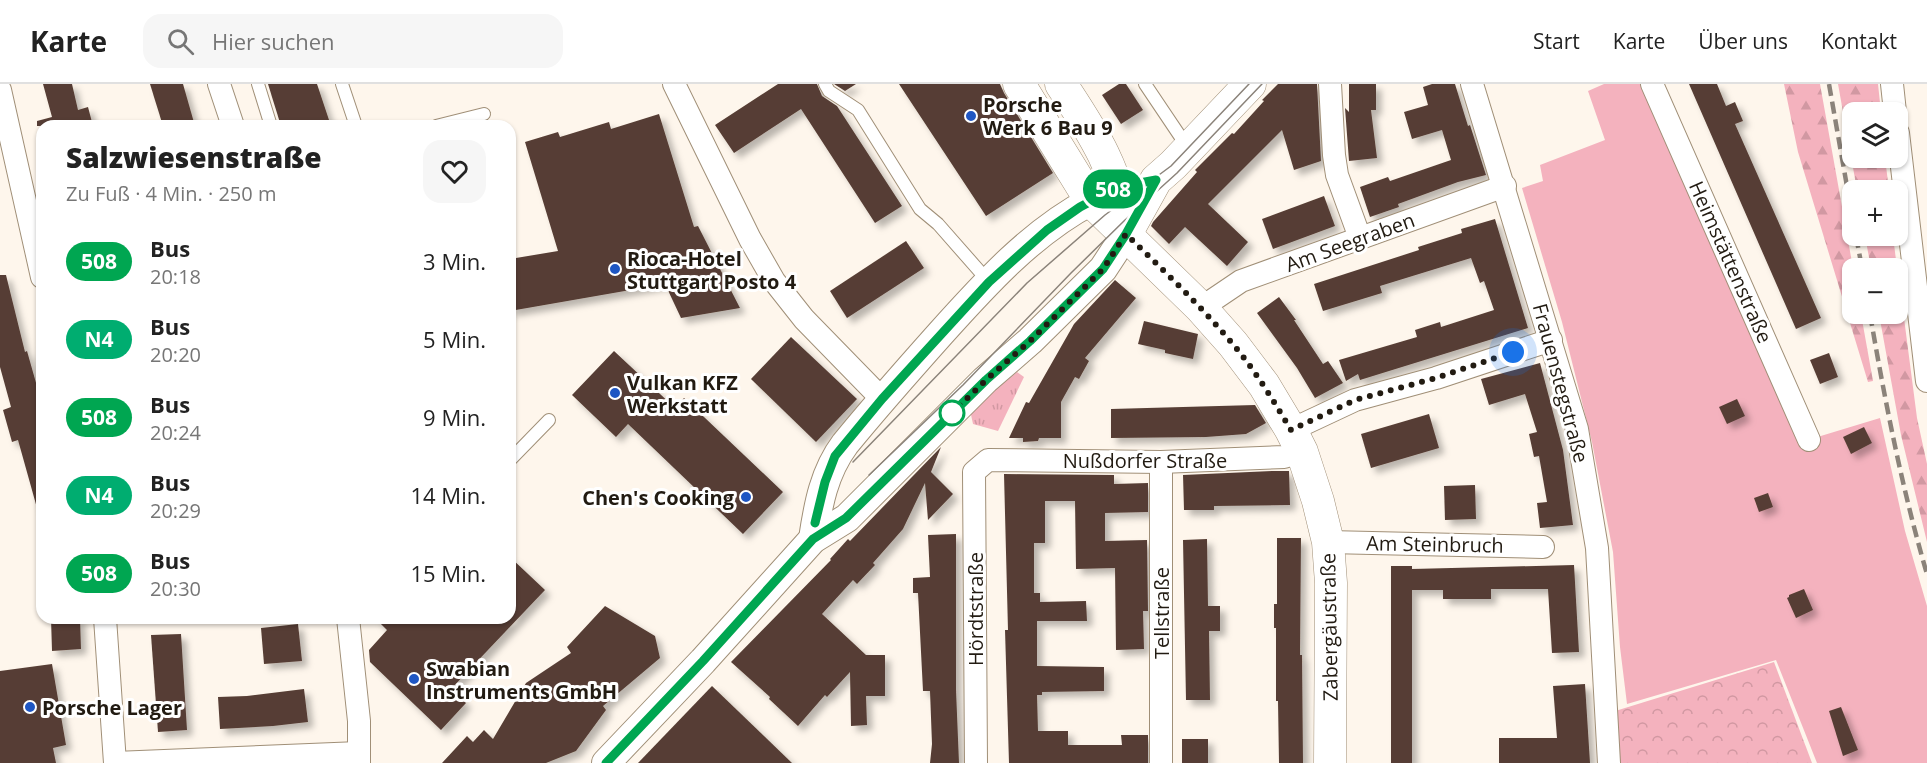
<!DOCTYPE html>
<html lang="de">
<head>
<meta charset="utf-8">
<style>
  body { margin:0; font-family:"Open Sans",sans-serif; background:#f6f6f6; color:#222; height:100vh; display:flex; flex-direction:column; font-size:22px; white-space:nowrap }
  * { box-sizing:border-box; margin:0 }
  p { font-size:20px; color:#767676 }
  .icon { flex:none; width:33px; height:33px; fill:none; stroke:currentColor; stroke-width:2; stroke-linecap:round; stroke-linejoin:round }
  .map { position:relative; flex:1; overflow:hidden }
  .panel { position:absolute; left:36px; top:36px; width:480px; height:504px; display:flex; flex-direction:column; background:#fff; border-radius:18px; box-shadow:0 2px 4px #0004 }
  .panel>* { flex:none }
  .badge { padding:0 12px; border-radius:20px; font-size:21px; line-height:39px }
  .controls { position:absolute; left:1842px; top:18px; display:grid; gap:12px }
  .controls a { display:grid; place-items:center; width:66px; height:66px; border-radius:12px; background:#fff; box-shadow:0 2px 4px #0004; font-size:30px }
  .you { position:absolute; width:30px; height:30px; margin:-15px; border:4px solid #fff; border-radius:50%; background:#1a73e8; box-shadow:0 0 0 9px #1a73e833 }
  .map>.badge { position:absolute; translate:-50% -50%; box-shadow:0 0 0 3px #fff }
  .round { display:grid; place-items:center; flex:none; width:63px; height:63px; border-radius:18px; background:#f6f6f6 }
  .summary { display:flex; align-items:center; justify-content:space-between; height:102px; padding:0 30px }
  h1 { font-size:28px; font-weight:800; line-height:45px }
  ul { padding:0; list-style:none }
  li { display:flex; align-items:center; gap:18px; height:78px; padding:0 30px }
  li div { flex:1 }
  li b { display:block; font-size:22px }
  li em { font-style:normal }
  li .badge { min-width:66px; font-weight:700; text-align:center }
  header { display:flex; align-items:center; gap:36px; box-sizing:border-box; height:84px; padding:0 30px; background:#fff; border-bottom:2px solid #e0e0e0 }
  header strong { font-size:28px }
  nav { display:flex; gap:33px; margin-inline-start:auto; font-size:21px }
  .search { width:420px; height:54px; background:#f6f6f6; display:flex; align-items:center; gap:15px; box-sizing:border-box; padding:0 21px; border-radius:18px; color:#767676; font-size:22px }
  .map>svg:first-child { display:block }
  .grass { fill:url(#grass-tufts) }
  .forest { fill:url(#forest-firs) }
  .park { fill:url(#park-crowns) }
  .garden { fill:#f4b2be }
  .building { fill:#573e34; filter:url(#shadow) }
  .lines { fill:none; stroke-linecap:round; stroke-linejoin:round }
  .service-casing { stroke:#a08f77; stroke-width:14 }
  .minor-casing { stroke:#a08f77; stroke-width:24 }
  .tertiary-casing { stroke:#a08f77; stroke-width:30 }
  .secondary-casing { stroke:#a08f77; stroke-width:33 }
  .service { stroke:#fff; stroke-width:12 }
  .minor { stroke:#fff; stroke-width:22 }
  .tertiary { stroke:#fff; stroke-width:28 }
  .secondary { stroke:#fff; stroke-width:32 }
  .tram { stroke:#8b837a; stroke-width:1.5 }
  .rail { stroke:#8b837a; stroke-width:4.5; stroke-dasharray:12 6; stroke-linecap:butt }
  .line-casing { stroke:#fff; stroke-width:14 }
  .line { stroke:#00a651; stroke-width:9 }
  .walk { stroke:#221b12; stroke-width:6; stroke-dasharray:0 10.8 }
  .poi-dot { fill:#1e56c3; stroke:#fff; stroke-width:2 }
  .stop-dot { fill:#fff; stroke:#00a651; stroke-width:3 }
  .labels { text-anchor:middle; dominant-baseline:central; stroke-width:6; stroke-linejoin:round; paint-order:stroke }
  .poi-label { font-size:20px; font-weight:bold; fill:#221b12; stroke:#fff; text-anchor:start }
  .street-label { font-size:20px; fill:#221b12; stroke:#fff }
</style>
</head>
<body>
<header>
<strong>Karte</strong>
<div class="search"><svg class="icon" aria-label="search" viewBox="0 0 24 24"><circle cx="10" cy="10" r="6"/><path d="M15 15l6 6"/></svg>Hier suchen</div>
<nav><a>Start</a><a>Karte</a><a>Über uns</a><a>Kontakt</a></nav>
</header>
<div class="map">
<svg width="1927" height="679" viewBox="0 0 1927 679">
  <defs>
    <pattern id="grass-tufts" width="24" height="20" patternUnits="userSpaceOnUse" patternTransform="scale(1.5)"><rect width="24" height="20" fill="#f4b2be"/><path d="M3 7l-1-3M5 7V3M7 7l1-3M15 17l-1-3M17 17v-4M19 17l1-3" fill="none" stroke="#d198a2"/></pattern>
    <pattern id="forest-firs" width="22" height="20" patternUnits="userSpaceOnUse" patternTransform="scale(1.5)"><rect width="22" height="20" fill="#f4b2be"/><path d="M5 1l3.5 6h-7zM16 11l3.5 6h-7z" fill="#d198a2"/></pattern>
    <pattern id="park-crowns" width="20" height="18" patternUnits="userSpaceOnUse" patternTransform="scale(1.5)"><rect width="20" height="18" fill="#f4b2be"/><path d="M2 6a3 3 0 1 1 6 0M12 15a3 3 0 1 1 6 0" fill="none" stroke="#d198a2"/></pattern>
    <filter id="shadow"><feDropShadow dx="5.5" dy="5.5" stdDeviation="3" flood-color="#0004"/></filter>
  </defs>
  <rect width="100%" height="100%" fill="#fef6ec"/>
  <path class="grass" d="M1017 288 1024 293 998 347 973 340 970 326Z"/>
  <g class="forest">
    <path d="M1784 0H1820L1853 184 1852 230H1861L1873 297 1868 298 1798 68Z"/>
    <path d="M1838 0H1878L1881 28H1852V74H1885L1889 106H1857Z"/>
    <path d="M1865 152H1893L1897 184H1871Z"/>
    <path d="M1898 188 1917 334 1927 380V458L1901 351 1879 230H1898Z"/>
  </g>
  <path class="park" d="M1774 578 1812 679H1614L1612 628Z"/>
  <path class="garden" d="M1604 0H1643L1801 358 1880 334 1905 447 1927 522V679H1817L1776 576 1627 620 1620 563 1613 468 1592 358 1562 238 1522 104 1543 97 1540 81 1605 56 1588 7Z"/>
  <g class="building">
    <path d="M43 0H72L78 26 88 23 93 42H37V37L52 33Z"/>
    <path d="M150 0H183L195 42H163Z"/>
    <path d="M268 0H317L331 42H281Z"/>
    <path d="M778 0H817L822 12 837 22 902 122 875 139 801 25 734 69 715 41Z"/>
    <path d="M834 0H856L845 7Z"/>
    <path d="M899 0H1000L1004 9 1053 89 986 132Z"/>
    <path d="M1119 0H1126L1143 26 1121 40 1102 11Z"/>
    <path d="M1278 0H1317L1321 77 1294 86 1282 46 1208 120 1248 158 1227 182 1185 143 1169 160 1151 142 1153 138 1197 88 1195 86 1232 49 1234 50 1264 17 1262 16Z"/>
    <path d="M1349 0H1376V26H1371L1377 74 1349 77 1345 24 1349 28Z"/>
    <path d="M1432 0H1455L1468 42 1470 41 1486 91 1458 98 1398 120 1399 123 1370 133 1360 103 1388 93 1390 97 1451 76 1442 46 1412 55 1404 28 1428 21 1423 3Z"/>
    <path d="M1689 0H1717L1726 22 1735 18 1743 37 1735 40 1821 234 1796 245Z"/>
    <path d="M659 30 694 143 698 142 740 224 681 234 665 200 510 227V175L558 167 525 58 558 48 560 53 609 38 611 45Z"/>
    <path d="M1324 112 1335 142 1273 165 1262 135Z"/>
    <path d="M1495 135 1528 244 1360 296 1358 290 1346 297 1339 276 1417 253 1415 246 1440 238 1441 243 1494 226 1484 197 1480 199 1471 174 1380 202 1382 209 1323 227 1314 200 1419 166 1418 163 1462 149 1461 145Z"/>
    <path d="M906 157 924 184 847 234 830 207Z"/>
    <path d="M0 191H6L25 268 27 267 42 320V424H37L18 356 12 358 3 326 11 323 0 283Z"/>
    <path d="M1115 196 1136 214 1085 274 1089 277 1079 295 1075 293 1061 318V354H1039L1038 357 1023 358V354H1009L1026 318 1029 319 1074 240Z"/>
    <path d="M1279 213 1296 236H1294L1323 280 1328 277 1343 299 1315 314 1297 284 1257 229Z"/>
    <path d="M1144 237 1198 250 1193 275 1165 269V266L1138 260Z"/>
    <path d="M791 253 857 315 816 358 751 295Z"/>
    <path d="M614 267 675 324 684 314 783 408 743 450 628 340 616 353 572 311Z"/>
    <path d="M1829 269 1838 293 1820 300 1810 276Z"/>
    <path d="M1540 279 1563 366 1573 441 1540 444 1537 419 1547 418 1539 372 1534 373 1529 350 1537 348 1525 310 1489 321 1481 295Z"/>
    <path d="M1737 315 1745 332 1727 340 1719 323Z"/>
    <path d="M1255 321 1266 339 1246 350 1206 353 1111 354V325Z"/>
    <path d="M1429 330 1439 364 1371 384 1361 350Z"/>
    <path d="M1864 343 1872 359 1851 370 1843 353Z"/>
    <path d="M941 363 931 388 953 410 928 436 925 399 903 445 873 479 875 481 857 500 853 496 822 530 866 571H885V612H866L867 641 851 642 850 588 827 613 825 611 798 642 769 615 770 613 731 578 831 476 830 475 848 455 850 457Z"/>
    <path d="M1272 387H1289L1290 421 1214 422V426H1184L1183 391Z"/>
    <path d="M1004 390 1114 391V400L1148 399V428L1105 429V457L1147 456 1148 527H1143L1144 565 1116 566 1115 484 1076 485 1075 417H1045V459H1034V509H1040V518L1086 517 1087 537H1037V582L1104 583V607L1042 608V611H1037L1038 647H1068V661H1122L1121 651H1148V679H1009L1005 546H1008Z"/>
    <path d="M1475 401 1476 435 1445 436 1444 402Z"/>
    <path d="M1768 409 1773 423 1759 428 1754 414Z"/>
    <path d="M956 450V606L959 679H930L932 660 930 607H923L918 509H913V494L930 493 928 451Z"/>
    <path d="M1277 454H1301L1300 571H1302L1303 679H1279L1278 617H1276V544H1274V520H1277Z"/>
    <path d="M1207 455 1208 522H1220V547H1209L1210 616H1186L1183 456Z"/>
    <path d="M510 473 545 506 451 605 466 619 441 646 370 578 369 566 387 546 375 534H510Z"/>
    <path d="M1574 481 1579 568 1552 569 1548 505H1491V515H1443V506H1412V679H1391V482H1412V485Z"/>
    <path d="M1804 505 1813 526 1796 534 1787 514 1789 513V511Z"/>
    <path d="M605 522 655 552 660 574 603 622 606 626 576 667 546 679H442L467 652 473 658 484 646 493 655 526 599 571 569 567 563Z"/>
    <path d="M51 534H80L81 565 52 567Z"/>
    <path d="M298 540 302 577 264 580 261 544Z"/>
    <path d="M181 550 187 646 158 648 151 551Z"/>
    <path d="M52 580 66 661 53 664 56 679H0V587Z"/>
    <path d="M1585 600 1590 679H1499V654H1557L1553 602Z"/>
    <path d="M712 602 764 652 792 679H638Z"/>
    <path d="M304 605 308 638 273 642 220 645 218 613 247 612Z"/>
    <path d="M1841 623 1858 666 1843 672 1829 627Z"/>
    <rect x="1182" y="655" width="26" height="24"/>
  </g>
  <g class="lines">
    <g class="service-casing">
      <g id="service">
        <path d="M258 0 271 42"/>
        <path d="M342 0 356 42"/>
        <path d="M825 0 829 7 858 26 920 125 938 140 989 198"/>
        <path d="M1145 0 1188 64"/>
        <path d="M436 42 484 30"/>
        <path d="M510 376 549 336"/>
      </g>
    </g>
    <g class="minor-casing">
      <g id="minor">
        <path d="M219 0 233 42"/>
        <path d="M674 0 750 155 774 197 804 235 882 315"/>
        <path d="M1330 0 1334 71 1337 91 1360 154"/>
        <path d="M1472 0 1577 345 1597 464 1609 679"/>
        <path d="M1652 0 1809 356"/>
        <path d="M1892 0 1895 28"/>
        <path d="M0 6 42 193"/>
        <path d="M1898 49 1927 297"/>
        <path d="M1201 224 1241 197 1505 102"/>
        <path d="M1291 346 1355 316 1436 294 1551 256"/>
        <path d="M1328 458 1543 463"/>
        <path d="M105 534 115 679"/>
        <path d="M348 534 359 637V679"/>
        <path d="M115 679 359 669"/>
        <path d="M976 679 974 388 988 376 1161 378 1284 373 1302 368"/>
        <path d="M1161 679V378"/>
      </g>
    </g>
    <g class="tertiary-casing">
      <g id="tertiary">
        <path d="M813 455C818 421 824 388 845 360 876 322 908 286 941 249 985 200 1032 148 1091 117"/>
        <path d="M606 679 703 577 813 455 847 434 985 296 1030 257 1103 185 1126 150"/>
      </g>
    </g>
    <g class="secondary-casing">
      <g id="secondary">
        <path d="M1019 0 1091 117 1201 224 1233 260 1264 301 1291 346 1302 368 1318 417 1328 458 1331 499 1330 679"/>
        <path d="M1061 0C1093 48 1121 91 1126 150"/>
        <path d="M1126 150 1156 96 1173 81 1250 0"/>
      </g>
    </g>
    <use href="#service" class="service"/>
    <use href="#minor" class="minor"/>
    <use href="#tertiary" class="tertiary"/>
    <use href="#secondary" class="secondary"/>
    <g class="tram">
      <path d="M853 378 1027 199 1105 131 1171 82 1249 0"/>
      <path d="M869 391 963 301 1071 189 1125 136 1177 89 1262 0"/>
    </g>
    <g class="rail">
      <path d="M1829 0 1852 131"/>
      <path d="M1856 152 1862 184"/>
      <path d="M1870 230C1885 317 1902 405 1927 490"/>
    </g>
  </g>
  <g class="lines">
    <g class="line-casing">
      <path id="line" d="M606 679 703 577 813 455 846 434 986 296 1030 257 1103 185 1126 150 1156 96 1118 103 1080 123 1047 146 989 198 882 315 835 372 825 398 815 439"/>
    </g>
    <use href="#line" class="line"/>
    <path class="walk" d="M952 329 986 296 1030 257 1103 185 1126 150C1162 185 1199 220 1232 259 1255 286 1273 316 1291 346L1355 316 1436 294 1513 268"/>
  </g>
  <g class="poi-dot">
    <circle cx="971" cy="32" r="6"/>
    <circle cx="615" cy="185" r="6"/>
    <circle cx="615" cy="309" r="6"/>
    <circle cx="746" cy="413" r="6"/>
    <circle cx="414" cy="595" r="6"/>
    <circle cx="30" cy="623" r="6"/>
  </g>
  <circle class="stop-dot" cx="952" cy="329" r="12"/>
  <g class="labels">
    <g class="poi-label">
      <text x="983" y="20">Porsche<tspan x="983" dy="23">Werk 6 Bau 9</tspan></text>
      <text x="627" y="174">Rioca-Hotel<tspan x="627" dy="23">Stuttgart Posto 4</tspan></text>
      <text x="627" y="298">Vulkan KFZ<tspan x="627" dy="23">Werkstatt</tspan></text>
      <text x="734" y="413" text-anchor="end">Chen's Cooking</text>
      <text x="426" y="584">Swabian<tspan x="426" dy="23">Instruments GmbH</tspan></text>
      <text x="42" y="623">Porsche Lager</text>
    </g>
    <g class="street-label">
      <text transform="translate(1350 158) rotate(-20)">Am Seegraben</text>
      <text transform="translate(1731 178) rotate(66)">Heimstättenstraße</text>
      <text transform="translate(1561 299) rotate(75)">Frauenstegstraße</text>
      <text x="1145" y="376">Nußdorfer Straße</text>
      <text transform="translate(1435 460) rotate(1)">Am Steinbruch</text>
      <text transform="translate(975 525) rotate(-90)">Hördtstraße</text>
      <text transform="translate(1161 529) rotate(-90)">Tellstraße</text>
      <text transform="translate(1329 543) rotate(-91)">Zabergäustraße</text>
    </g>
  </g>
</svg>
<div class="controls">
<a><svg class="icon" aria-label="layers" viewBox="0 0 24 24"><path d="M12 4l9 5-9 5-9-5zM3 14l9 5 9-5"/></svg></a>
<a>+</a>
<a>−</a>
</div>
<div class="you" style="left:1513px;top:268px"></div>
<b class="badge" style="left:1113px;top:105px;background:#00a651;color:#fff">508</b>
<section class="panel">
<div class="summary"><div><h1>Salzwiesenstraße</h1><p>Zu Fuß · 4 Min. · 250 m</p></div><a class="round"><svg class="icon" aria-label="heart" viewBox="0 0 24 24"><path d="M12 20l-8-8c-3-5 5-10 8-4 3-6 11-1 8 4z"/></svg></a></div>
<ul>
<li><span class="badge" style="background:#00a651;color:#fff">508</span><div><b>Bus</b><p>20:18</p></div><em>3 Min.</em></li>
<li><span class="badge" style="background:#00ad70;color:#fff">N4</span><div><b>Bus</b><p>20:20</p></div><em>5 Min.</em></li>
<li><span class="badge" style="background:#00a651;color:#fff">508</span><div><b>Bus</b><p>20:24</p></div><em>9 Min.</em></li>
<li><span class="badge" style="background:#00ad70;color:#fff">N4</span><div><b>Bus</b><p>20:29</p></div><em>14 Min.</em></li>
<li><span class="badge" style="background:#00a651;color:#fff">508</span><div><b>Bus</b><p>20:30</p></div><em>15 Min.</em></li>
</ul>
</section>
</div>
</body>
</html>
